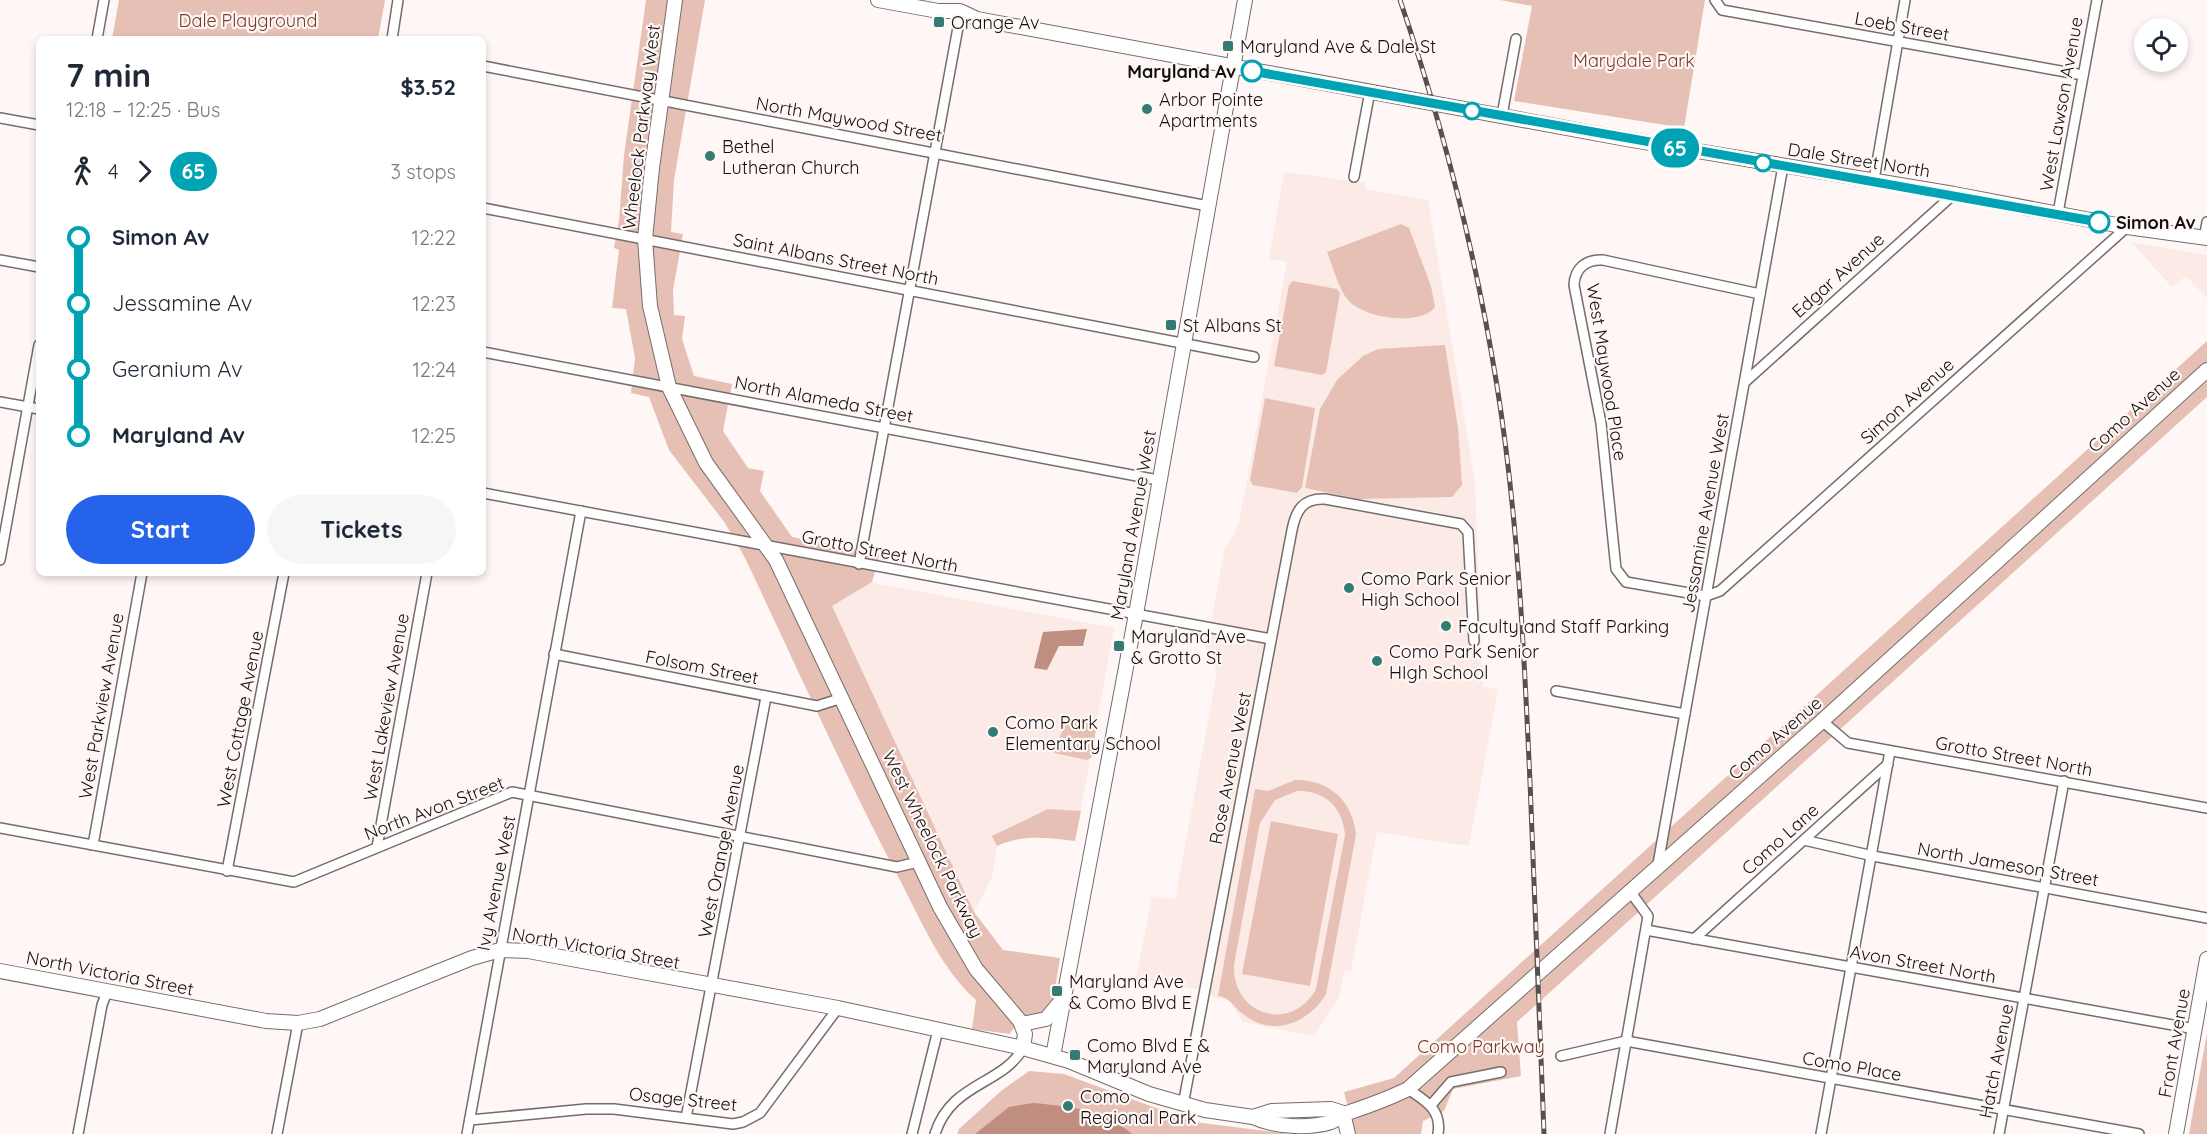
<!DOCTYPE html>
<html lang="en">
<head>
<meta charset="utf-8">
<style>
  body { margin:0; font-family:Quicksand,sans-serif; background:#f6f6f7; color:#1f2937; height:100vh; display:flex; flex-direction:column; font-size:22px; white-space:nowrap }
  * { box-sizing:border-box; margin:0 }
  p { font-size:20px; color:#747a83 }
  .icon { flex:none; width:33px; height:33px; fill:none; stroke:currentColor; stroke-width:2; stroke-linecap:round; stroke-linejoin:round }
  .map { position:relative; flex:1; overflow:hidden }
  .drawer { position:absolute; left:36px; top:36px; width:450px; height:540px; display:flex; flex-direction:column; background:#fff; border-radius:9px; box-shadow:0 3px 9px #0003 }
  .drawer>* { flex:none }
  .badge { padding:0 12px; border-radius:20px; font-size:21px; line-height:39px }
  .tools { position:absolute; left:2134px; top:18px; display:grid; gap:12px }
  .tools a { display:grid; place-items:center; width:54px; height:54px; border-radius:50%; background:#fff; box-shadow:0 3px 9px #0003; font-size:30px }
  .map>.badge { position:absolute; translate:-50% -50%; box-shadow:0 0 0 3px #fff }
  .legs { display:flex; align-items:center; gap:9px; height:66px; padding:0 30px; font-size:20px }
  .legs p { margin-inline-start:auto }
  .headline { display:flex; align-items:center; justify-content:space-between; height:102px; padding:0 30px }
  h1 { font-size:33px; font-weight:700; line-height:45px }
  .primary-button { display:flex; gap:12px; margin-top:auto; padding:12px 30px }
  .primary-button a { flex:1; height:69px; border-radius:36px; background:#2563eb; color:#fff; font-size:24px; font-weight:700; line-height:69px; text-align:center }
  .primary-button a+a { background:#f6f6f7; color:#1f2937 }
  ul { padding:0 30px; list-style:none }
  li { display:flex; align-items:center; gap:21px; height:66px; font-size:22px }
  li i { display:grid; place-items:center; width:9px; height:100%; margin:0 8px; background:currentColor }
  li i::after { content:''; width:15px; height:15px; margin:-8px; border:4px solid; border-radius:50%; background:#fff }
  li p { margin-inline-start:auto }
  li:first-child i { background:linear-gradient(#0000 50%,currentColor 0) }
  li:last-child i { background:linear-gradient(currentColor 50%,#0000 0) }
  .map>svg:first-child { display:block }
  .built { fill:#fbeae5 }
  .green { fill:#e7c0b5; fill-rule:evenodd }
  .water { fill:#c08e80 }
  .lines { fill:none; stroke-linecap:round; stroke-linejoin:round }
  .street-casing { stroke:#746d6a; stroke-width:12 }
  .secondary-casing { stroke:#746d6a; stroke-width:16 }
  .street { stroke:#fff; stroke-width:9 }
  .secondary { stroke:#fff; stroke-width:14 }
  .rail-casing { stroke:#555150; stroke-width:5 }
  .rail { stroke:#fef7f5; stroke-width:3; stroke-dasharray:9; stroke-linecap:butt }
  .line-1-casing { stroke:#fff; stroke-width:14 }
  .line-1 { stroke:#00a3b4; stroke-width:9 }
  .poi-dot { fill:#347b73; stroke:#fef7f5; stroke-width:2 }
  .stop-1-dot { fill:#fff; stroke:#00a3b4; stroke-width:3 }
  .labels { text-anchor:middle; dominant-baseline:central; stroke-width:4.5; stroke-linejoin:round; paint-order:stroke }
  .park-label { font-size:18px; fill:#7a3928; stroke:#fef7f5 }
  .poi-label { font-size:18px; fill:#120f0e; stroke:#fef7f5; text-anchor:start }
  .street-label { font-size:18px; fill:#120f0e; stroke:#fef7f5 }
  .stop-label { font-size:18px; font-weight:bold; fill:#120f0e; stroke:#fef7f5; text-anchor:end }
</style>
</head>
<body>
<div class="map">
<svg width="2207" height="1134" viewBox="0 0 2207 1134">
  <rect width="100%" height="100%" fill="#fef7f5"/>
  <g class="built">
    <path d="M1284 172 1366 183 1365 189 1428 200 1475 483 1483 686 1498 690 1469 846 1377 832 1351 971H1344L1339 997 1314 1036 1243 1022 1229 1000 1215 998 1202 990 1136 979 1152 896 1175 900 1217 672 1203 643 1212 618 1225 547 1234 535 1240 518 1287 262 1269 259Z"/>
    <path d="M2131 242 2207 255V298L2186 276 2172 287Z"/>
    <path d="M816 572 1114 628 1075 841 1032 837 1009 840 997 846 992 877 974 912Z"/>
  </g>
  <g class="green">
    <path d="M119 0H385L378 39H112Z"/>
    <path d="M646 0H705L674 180 671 232 683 234 673 290 674 315 685 316 682 339 694 376 732 384 723 431 748 468 764 471 760 491 792 537 880 554 872 582 832 606 974 912 1003 950 1060 958 1052 1008C1037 1023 1024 1009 1010 1034L972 1029 976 1000C943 971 923 925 903 886 846 779 797 667 745 558L725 523 669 450 649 397 631 393 635 358 626 309 612 308 619 250 614 248 619 221 624 155Z"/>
    <path d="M1500 0H1705L1684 128 1514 101 1532 6Z"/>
    <path d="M1401 224 1409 228 1431 286 1435 307C1420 327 1363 318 1348 300 1338 288 1333 267 1327 252Z"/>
    <path d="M1293 281 1337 289 1340 293 1326 372 1322 375 1274 366 1289 285Z"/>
    <path d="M2207 341V397L1517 1022 1521 1076 1453 1089 1444 1111 1423 1121 1421 1134H1340L1355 1133 1344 1092 1394 1078Z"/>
    <path d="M1445 345 1458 428 1462 485 1452 497 1359 499 1305 488 1320 409 1337 380 1363 356 1378 349Z"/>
    <path d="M1265 398 1315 408 1302 487 1297 493 1253 485 1250 480Z"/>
    <path d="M1086 720 1097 722 1092 757 1087 760 1054 753 1064 725Z"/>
    <path d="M1295 780C1329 779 1353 801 1356 835L1326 994C1309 1023 1272 1038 1243 1014 1232 1006 1231 998 1218 996L1255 789 1268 791ZM1297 791C1324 790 1343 807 1345 835L1316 989C1291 1034 1232 1015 1234 965L1260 823 1275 800Z"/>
    <path d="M1048 809 1081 811 1075 841C1048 838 1023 834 997 846L992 836Z"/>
    <path d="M1271 821 1338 834 1310 986 1242 974Z"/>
    <path d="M2207 1033V1134H2189Z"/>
    <path d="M1029 1071 1064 1074 1194 1122 1290 1134H957L959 1129 1001 1091Z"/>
  </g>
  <g class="water">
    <path d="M1087 629 1083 646H1059L1047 670 1034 668 1043 632Z"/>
    <path d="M1033 1103C1068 1106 1104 1110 1132 1134H975L1009 1107Z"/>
  </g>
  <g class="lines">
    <g class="street-casing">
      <g id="street">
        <path d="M1715 0 1722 10 2083 75"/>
        <path d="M97 39 104 0"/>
        <path d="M392 39 398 0"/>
        <path d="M483 66 1208 206"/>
        <path d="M1502 115 1516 39"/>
        <path d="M0 118 39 125"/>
        <path d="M1354 177 1370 91"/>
        <path d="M1874 180 1905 0"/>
        <path d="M483 208 1254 357"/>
        <path d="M2058 213 2097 0"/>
        <path d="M2204 239 2207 222"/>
        <path d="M0 260 39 267"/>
        <path d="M1760 294 1603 260C1586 259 1575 268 1574 285L1601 423 1616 569 1626 582 1706 596 1720 591 2127 227"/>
        <path d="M483 352 1158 480"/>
        <path d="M1745 382 1954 194"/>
        <path d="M0 402 39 409"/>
        <path d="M483 493 1271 639"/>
        <path d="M0 560 39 345"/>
        <path d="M859 564 959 22"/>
        <path d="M554 654 817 706 842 698"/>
        <path d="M1556 691 1685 714"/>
        <path d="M1822 721 1848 743 2207 808"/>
        <path d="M0 828 294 882 512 792 897 867 918 862"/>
        <path d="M1804 840 1873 856 2207 918"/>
        <path d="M93 845 142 573"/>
        <path d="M377 847 427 573"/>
        <path d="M1658 864 1783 166"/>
        <path d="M227 871 284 573"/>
        <path d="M1646 930 2195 1029"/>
        <path d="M1694 939 1888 764"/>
        <path d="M1561 1056 1626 1041 2139 1134"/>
        <path d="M1408 1089C1426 1101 1442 1110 1438 1134"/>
        <path d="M1183 1105 1292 530C1296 510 1303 498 1325 499L1461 524 1468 532 1474 641"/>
        <path d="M1431 1105 1451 1082 1501 1072"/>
        <path d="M686 1118 766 697"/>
        <path d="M470 1120 586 1109H614L733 1124 743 1122 760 1113 838 1008"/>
        <path d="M78 1134 102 1005 107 992"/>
        <path d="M277 1134 298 1023"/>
        <path d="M467 1134 581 511"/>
        <path d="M912 1134 938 1030"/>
        <path d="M935 1134C951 1082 1003 1085 1023 1048"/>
        <path d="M1610 1134 1648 916 1629 890"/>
        <path d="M1821 1134 1890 751"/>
        <path d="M1999 1134 2064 781"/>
      </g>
    </g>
    <g class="secondary-casing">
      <g id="secondary">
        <path d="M675 0 652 168 645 239 650 306 669 387 706 463 776 560 940 907 976 969 1020 1021 1025 1034 1023 1048"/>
        <path d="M878 0 938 11H960L977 19 1626 139 1954 194 2127 227 2207 238"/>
        <path d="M0 971 266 1021 298 1023 320 1019 472 958 500 950 528 951 838 1008 1023 1048 1069 1061 1149 1094 1205 1110 1253 1117 1272 1111 1331 1109 1343 1113"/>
        <path d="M1022 1024 1046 1019 1061 1001"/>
        <path d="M1053 1056 1136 614 1245 0"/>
        <path d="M1343 1113 1348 1134"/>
        <path d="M1253 1117C1274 1127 1308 1129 1331 1122 1337 1120 1341 1114 1347 1113 1368 1106 1388 1099 1408 1089L1822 721 2207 370"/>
        <path d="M2176 1134 2207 959"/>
      </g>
    </g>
    <use href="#street" class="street"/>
    <use href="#secondary" class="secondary"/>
    <g class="rail-casing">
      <path id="rail" d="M1400 0C1443 126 1476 255 1497 386 1518 517 1524 650 1530 782 1535 900 1540 1017 1544 1134"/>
    </g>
    <use href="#rail" class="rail"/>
  </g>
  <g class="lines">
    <g class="line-1-casing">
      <path id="line-1" d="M1252 71 2099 222"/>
    </g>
    <use href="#line-1" class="line-1"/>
  </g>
  <g class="poi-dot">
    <rect x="933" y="16" width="12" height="12" rx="3"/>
    <rect x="1222" y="40" width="12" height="12" rx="3"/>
    <circle cx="1147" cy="109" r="6"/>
    <circle cx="710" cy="156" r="6"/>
    <rect x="1165" y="319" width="12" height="12" rx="3"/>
    <circle cx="1349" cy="588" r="6"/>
    <circle cx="1446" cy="626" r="6"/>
    <rect x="1113" y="640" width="12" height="12" rx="3"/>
    <circle cx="1377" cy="661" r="6"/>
    <circle cx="993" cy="732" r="6"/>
    <rect x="1051" y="985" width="12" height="12" rx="3"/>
    <rect x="1069" y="1049" width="12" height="12" rx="3"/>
    <circle cx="1068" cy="1106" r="6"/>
  </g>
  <g class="stop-1-dot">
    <circle cx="1252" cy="71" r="10"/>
    <circle cx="1472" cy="111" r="8"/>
    <circle cx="1763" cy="163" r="8"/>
    <circle cx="2099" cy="222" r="10"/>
  </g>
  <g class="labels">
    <g class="park-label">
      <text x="248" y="20">Dale Playground</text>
      <text x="1634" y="60">Marydale Park</text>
      <text x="1481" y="1046">Como Parkway</text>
    </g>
    <g class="poi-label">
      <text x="951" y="22">Orange Av</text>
      <text x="1240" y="46">Maryland Ave &amp; Dale St</text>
      <text x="1159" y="99">Arbor Pointe<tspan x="1159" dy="21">Apartments</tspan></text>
      <text x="722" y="146">Bethel<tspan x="722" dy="21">Lutheran Church</tspan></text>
      <text x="1183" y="325">St Albans St</text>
      <text x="1361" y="578">Como Park Senior<tspan x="1361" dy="21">High School</tspan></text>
      <text x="1458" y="626">Faculty and Staff Parking</text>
      <text x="1131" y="636">Maryland Ave<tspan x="1131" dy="21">&amp; Grotto St</tspan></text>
      <text x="1389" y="651">Como Park Senior<tspan x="1389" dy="21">HIgh School</tspan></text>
      <text x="1005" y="722">Como Park<tspan x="1005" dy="21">Elementary School</tspan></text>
      <text x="1069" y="981">Maryland Ave<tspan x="1069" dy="21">&amp; Como Blvd E</tspan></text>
      <text x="1087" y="1045">Como Blvd E &amp;<tspan x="1087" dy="21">Maryland Ave</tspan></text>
      <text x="1080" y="1096">Como<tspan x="1080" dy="21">Regional Park</tspan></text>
    </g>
    <g class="street-label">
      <text transform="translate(1902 26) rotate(10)">Loeb Street</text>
      <text transform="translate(2061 104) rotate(-80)">West Lawson Avenue</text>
      <text transform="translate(849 119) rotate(10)">North Maywood Street</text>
      <text transform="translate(641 127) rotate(-83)">Wheelock Parkway West</text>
      <text transform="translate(1859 160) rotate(9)">Dale Street North</text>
      <text transform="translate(836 259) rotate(11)">Saint Albans Street North</text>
      <text transform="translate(1838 275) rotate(-42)">Edgar Avenue</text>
      <text transform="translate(1607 372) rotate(81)">West Maywood Place</text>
      <text transform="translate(824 399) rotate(11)">North Alameda Street</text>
      <text transform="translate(1907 401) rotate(-42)">Simon Avenue</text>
      <text transform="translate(2134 410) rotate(-42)">Como Avenue</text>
      <text transform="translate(1705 513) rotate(-80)">Jessamine Avenue West</text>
      <text transform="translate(1133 525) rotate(-80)">Maryland Avenue West</text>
      <text transform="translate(880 551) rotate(11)">Grotto Street North</text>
      <text transform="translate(702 667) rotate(11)">Folsom Street</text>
      <text transform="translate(101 706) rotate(-80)">West Parkview Avenue</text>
      <text transform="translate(386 707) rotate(-80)">West Lakeview Avenue</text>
      <text transform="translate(240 719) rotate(-79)">West Cottage Avenue</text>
      <text transform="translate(1775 738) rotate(-41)">Como Avenue</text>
      <text transform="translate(2014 756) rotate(10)">Grotto Street North</text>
      <text transform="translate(1230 768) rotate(-79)">Rose Avenue West</text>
      <text transform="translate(434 808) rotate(-21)">North Avon Street</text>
      <text transform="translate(1780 839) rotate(-42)">Como Lane</text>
      <text transform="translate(933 844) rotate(64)">West Wheelock Parkway</text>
      <text transform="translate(721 851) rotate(-79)">West Orange Avenue</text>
      <text transform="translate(2008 864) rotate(10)">North Jameson Street</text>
      <text transform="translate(496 883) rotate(-79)">Ivy Avenue West</text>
      <text transform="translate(596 948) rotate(10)">North Victoria Street</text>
      <text transform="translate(1923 964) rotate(10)">Avon Street North</text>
      <text transform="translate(110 973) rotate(11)">North Victoria Street</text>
      <text transform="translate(2174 1043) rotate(-80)">Front Avenue</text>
      <text transform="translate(1996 1061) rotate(-79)">Hatch Avenue</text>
      <text transform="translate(1852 1066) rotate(10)">Como Place</text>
      <text transform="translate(683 1099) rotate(6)">Osage Street</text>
    </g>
    <g class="stop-label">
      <text x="1236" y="71">Maryland Av</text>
      <text x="2116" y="222" text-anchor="start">Simon Av</text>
    </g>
  </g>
</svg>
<div class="tools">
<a><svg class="icon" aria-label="locate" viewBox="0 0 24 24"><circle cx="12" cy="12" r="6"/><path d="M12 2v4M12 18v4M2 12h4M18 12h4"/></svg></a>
</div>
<b class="badge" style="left:1675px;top:148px;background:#00a3b4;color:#fff">65</b>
<section class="drawer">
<div class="headline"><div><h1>7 min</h1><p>12:18 – 12:25 · Bus</p></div><b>$3.52</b></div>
<div class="legs"><svg class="icon" aria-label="walk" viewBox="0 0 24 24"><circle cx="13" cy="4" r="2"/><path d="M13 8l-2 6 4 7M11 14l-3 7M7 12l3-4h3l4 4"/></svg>4<svg class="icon" aria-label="forward" viewBox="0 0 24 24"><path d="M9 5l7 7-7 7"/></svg><b class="badge" style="background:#00a3b4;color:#fff">65</b><p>3 stops</p></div>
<ul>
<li><i style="color:#00a3b4"></i><b>Simon Av</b><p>12:22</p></li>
<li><i style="color:#00a3b4"></i><span>Jessamine Av</span><p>12:23</p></li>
<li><i style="color:#00a3b4"></i><span>Geranium Av</span><p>12:24</p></li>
<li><i style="color:#00a3b4"></i><b>Maryland Av</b><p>12:25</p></li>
</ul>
<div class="primary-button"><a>Start</a><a>Tickets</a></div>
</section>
</div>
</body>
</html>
